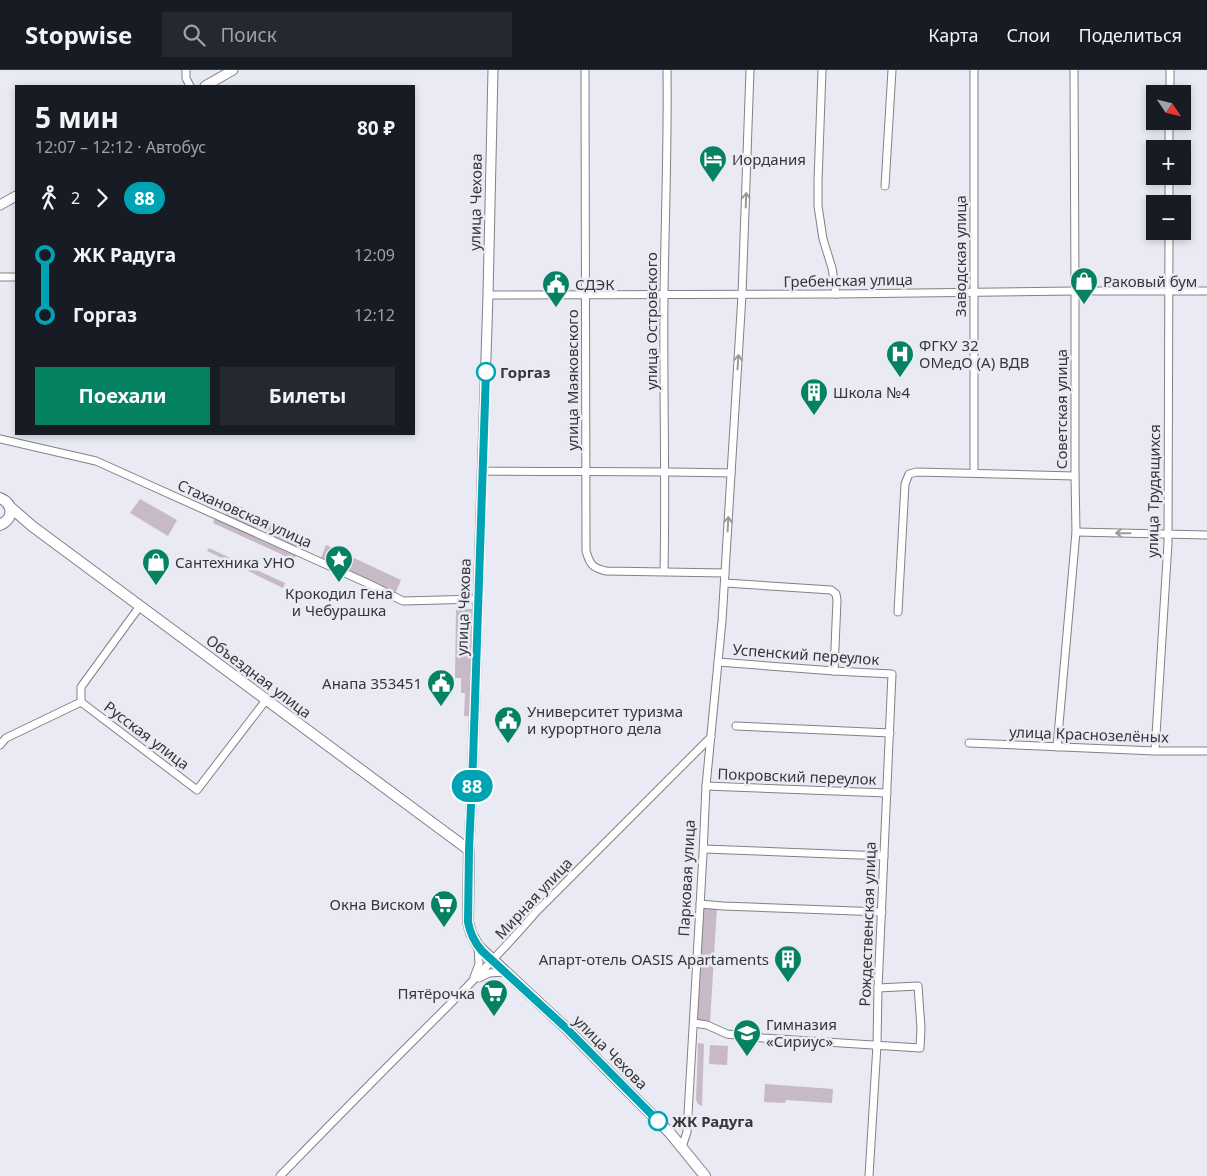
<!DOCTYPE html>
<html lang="ru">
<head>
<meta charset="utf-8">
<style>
  body { margin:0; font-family:"Noto Sans",sans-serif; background:#242831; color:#f1f3f6; height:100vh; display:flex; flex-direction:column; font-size:19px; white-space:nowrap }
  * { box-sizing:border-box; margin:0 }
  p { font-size:16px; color:#9ea1a6 }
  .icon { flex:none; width:28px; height:28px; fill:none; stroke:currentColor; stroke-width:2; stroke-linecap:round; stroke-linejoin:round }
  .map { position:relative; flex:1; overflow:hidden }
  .drawer { position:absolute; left:15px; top:15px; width:400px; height:350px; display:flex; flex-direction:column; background:#171b24; border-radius:0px; box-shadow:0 2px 8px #0003 }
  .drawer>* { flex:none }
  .badge { padding:0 10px; border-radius:16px; font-size:18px; line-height:32px }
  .needle { width:32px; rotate:125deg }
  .fabs { position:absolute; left:1146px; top:15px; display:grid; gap:10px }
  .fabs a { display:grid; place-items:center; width:45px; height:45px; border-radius:0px; background:#171b24; box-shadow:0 2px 8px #0003; font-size:25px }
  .map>.badge { position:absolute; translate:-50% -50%; box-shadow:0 0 0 2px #fff }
  .legs { display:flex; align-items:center; gap:8px; height:55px; padding:0 20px; font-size:16px }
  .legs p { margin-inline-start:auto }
  .headline { display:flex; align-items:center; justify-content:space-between; height:85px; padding:0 20px }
  h1 { font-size:28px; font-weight:700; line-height:38px }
  .action { display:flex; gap:10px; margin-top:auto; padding:10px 20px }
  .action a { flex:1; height:58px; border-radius:0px; background:#058262; color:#fff; font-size:20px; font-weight:700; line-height:58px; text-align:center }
  .action a+a { background:#242831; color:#f1f3f6 }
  ul { padding:0 20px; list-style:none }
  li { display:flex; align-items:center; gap:18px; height:60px; font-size:19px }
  li i { display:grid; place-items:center; width:8px; height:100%; margin:0 6px; background:currentColor }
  li i::after { content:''; width:12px; height:12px; margin:-6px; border:4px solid; border-radius:50%; background:#171b24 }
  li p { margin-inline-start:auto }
  li:first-child i { background:linear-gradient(#0000 50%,currentColor 0) }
  li:last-child i { background:linear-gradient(currentColor 50%,#0000 0) }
  header { display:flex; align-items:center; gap:30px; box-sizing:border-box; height:70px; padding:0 25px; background:#171b24; border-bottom:1px solid #363941 }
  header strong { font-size:24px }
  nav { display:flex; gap:28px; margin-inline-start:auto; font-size:18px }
  .search { width:350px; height:45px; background:#242831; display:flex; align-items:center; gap:12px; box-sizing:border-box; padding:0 18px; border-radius:0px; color:#9ea1a6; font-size:19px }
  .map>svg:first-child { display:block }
  .green { fill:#c8b9c6 }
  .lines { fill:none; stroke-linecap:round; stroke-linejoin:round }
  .minor-casing { stroke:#818189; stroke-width:9 }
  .tertiary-casing { stroke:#818189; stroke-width:11 }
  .secondary-casing { stroke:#818189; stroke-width:12 }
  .minor { stroke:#fff; stroke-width:7 }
  .tertiary { stroke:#fff; stroke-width:9 }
  .secondary { stroke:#fff; stroke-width:10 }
  .oneway { stroke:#9a9a9c }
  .line-1-casing { stroke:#fff; stroke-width:11 }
  .line-1 { stroke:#00a3b4; stroke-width:8 }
  .stop-1-dot { fill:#fff; stroke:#00a3b4; stroke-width:2.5 }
  .labels { text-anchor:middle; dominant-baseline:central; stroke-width:5; stroke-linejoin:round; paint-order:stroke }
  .poi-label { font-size:15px; fill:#36363a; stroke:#e9eaf3; text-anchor:start }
  .street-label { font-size:15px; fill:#36363a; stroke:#e9eaf3 }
  .stop-label { font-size:15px; font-weight:bold; fill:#36363a; stroke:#e9eaf3; text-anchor:start }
</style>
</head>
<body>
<header>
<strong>Stopwise</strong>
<div class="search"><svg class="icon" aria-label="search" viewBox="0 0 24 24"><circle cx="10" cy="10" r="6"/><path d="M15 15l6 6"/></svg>Поиск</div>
<nav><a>Карта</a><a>Слои</a><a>Поделиться</a></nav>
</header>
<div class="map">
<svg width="1207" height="1106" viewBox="0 0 1207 1106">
  <rect width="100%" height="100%" fill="#e9eaf3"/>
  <g class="green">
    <path d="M140 429 177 450 168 466 130 443Z"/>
    <path d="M231 432 263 447 257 459 225 445Z"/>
    <path d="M216 446 297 483 294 490 213 453Z"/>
    <path d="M272 451 302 466 297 478 266 463Z"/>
    <path d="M326 475 401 510 395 524 321 488Z"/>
    <path d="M209 478 285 513 283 518 207 481Z"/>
    <path d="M456 539H472L470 646H464L465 623H461V608H455Z"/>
    <path d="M704 836 717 837 710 953 697 951Z"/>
    <path d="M698 973 704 974 702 1036 698 1034 696 1030Z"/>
    <path d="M710 975 728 976 727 995 709 994Z"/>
    <path d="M765 1014 833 1019 832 1033 786 1030 785 1033 764 1032Z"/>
  </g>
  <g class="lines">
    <g class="minor-casing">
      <g id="minor">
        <path d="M186 0V8L190 16"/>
        <path d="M585 0 586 481C590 495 593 498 606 501L725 503"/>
        <path d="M822 0 818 111V136L823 169 832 198 836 224"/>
        <path d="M1170 24V0"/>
        <path d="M1169 79V51"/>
        <path d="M885 116 892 0"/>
        <path d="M1169 134V106"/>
        <path d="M0 207H16"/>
        <path d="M488 225 836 224 1075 221H1207"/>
        <path d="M0 369 96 391 367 513 403 531 478 529"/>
        <path d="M482 401C565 402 648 401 731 403"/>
        <path d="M974 403V0"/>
        <path d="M1076 462 1207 465"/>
        <path d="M664 501C666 409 663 316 664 224 665 149 668 75 667 0"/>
        <path d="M725 513 831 520 836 524 837 530 834 601"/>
        <path d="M898 542 905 414 909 404 917 402 1075 406"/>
        <path d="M718 592 834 601 892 604 878 918 877 975 869 1106"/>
        <path d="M81 632 197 720 266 630"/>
        <path d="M736 656 890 663"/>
        <path d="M969 673 1155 681H1207"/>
        <path d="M0 675 6 668 81 632V617L140 536"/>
        <path d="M1057 677 1076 462 1075 406V221L1074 0"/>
        <path d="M1155 681 1168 473 1169 161"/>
        <path d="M706 716 887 723"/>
        <path d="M704 779 884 786"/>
        <path d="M700 834 723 836 882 842"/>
        <path d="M474 907 479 894 478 876"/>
        <path d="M479 908 489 903 505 902"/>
        <path d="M694 953 707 955 727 964 763 968 920 978 921 958 918 916 878 918"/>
        <path d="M682 1077 687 1062 703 784 706 716 722 551 742 225 750 0"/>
        <path d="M280 1106C319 1066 358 1026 397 987 445 939 493 892 537 841L711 667"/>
      </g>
    </g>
    <g class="tertiary-casing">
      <g id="tertiary">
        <path d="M205 16 233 0"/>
        <path d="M0 135 16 126"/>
        <path d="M469 780 473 689 488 225 493 0"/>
      </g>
    </g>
    <g class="secondary-casing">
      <g id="secondary">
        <path d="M0 428C14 434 14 448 0 455"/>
        <path d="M9 436 32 456 469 780 468 852 471 863 478 876 566 958 622 1015 670 1063 705 1106"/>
      </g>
    </g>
    <use href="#minor" class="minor"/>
    <use href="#tertiary" class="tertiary"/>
    <use href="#secondary" class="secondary"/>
  </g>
  <defs><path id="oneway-shaft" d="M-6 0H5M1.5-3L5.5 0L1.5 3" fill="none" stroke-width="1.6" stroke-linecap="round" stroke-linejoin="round" transform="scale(1.25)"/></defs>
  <g class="oneway">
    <use href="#oneway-shaft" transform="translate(746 130) rotate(-88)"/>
    <use href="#oneway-shaft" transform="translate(738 292) rotate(-86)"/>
    <use href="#oneway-shaft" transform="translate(728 454) rotate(-87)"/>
    <use href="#oneway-shaft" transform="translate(1123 463) rotate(-179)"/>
  </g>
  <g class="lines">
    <g class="line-1-casing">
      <path id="line-1" d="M486 302 473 690 469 780 468 852C470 863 474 872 482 881L566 958 658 1051"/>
    </g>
    <use href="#line-1" class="line-1"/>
  </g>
  <defs>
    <g id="hotel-pin" transform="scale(1.4375)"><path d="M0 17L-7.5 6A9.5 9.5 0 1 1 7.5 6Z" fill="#058262" stroke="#e9eaf3"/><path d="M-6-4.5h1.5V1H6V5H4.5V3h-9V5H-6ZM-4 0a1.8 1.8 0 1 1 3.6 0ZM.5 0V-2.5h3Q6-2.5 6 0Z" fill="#fff"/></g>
    <g id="shop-pin" transform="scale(1.4375)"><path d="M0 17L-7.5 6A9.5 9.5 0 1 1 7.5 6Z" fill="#058262" stroke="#e9eaf3"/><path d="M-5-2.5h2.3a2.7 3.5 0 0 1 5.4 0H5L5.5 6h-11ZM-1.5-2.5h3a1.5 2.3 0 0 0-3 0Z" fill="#fff"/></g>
    <g id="civic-pin" transform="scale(1.4375)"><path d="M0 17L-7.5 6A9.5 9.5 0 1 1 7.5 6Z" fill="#058262" stroke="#e9eaf3"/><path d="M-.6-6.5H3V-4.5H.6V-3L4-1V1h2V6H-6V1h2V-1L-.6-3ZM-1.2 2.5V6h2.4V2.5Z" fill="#fff"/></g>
    <g id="hospital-pin" transform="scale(1.4375)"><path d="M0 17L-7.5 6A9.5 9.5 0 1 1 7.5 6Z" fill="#058262" stroke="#e9eaf3"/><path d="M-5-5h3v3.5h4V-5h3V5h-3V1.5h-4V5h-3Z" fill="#fff"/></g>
    <g id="building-pin" transform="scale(1.4375)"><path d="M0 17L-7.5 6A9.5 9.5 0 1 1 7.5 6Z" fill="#058262" stroke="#e9eaf3"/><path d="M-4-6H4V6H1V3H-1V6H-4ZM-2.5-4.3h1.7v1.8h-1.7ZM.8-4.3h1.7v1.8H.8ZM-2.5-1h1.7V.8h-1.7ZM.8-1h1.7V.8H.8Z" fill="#fff"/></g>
    <g id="sight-pin" transform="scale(1.4375)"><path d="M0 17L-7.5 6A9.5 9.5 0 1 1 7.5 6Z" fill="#058262" stroke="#e9eaf3"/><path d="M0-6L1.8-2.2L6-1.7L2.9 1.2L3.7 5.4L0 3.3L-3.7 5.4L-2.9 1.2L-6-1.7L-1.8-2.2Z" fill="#fff"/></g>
    <g id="supermarket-pin" transform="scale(1.4375)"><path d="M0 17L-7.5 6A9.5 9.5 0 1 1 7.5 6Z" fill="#058262" stroke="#e9eaf3"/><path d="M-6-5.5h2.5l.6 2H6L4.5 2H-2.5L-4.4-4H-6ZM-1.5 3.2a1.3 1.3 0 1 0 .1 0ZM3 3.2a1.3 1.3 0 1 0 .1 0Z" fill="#fff"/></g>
    <g id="school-pin" transform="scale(1.4375)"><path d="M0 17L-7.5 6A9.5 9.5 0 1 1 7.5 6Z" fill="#058262" stroke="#e9eaf3"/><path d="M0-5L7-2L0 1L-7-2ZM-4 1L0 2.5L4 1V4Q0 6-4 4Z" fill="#fff"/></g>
  </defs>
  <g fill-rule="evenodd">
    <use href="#hotel-pin" x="713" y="89"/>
    <use href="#shop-pin" x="1084" y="211"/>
    <use href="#civic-pin" x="556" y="214"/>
    <use href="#hospital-pin" x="900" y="284"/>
    <use href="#building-pin" x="814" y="322"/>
    <use href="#sight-pin" x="339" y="489"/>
    <use href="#shop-pin" x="156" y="492"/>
    <use href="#civic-pin" x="441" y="613"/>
    <use href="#civic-pin" x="508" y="650"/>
    <use href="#supermarket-pin" x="444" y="834"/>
    <use href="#building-pin" x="788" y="889"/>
    <use href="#supermarket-pin" x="494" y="923"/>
    <use href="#school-pin" x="747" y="963"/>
  </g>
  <g class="stop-1-dot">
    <circle cx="486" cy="302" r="9"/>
    <circle cx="658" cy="1051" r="9"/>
  </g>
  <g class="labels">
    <g class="poi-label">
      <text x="732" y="89">Иордания</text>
      <text x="1103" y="211">Раковый бум</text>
      <text x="575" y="214">СДЭК</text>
      <text x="919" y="275">ФГКУ 32<tspan x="919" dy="17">ОМедО (А) ВДВ</tspan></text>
      <text x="833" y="322">Школа №4</text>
      <text x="175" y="492">Сантехника УНО</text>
      <text x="339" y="523" text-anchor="middle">Крокодил Гена<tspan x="339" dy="17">и Чебурашка</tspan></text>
      <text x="422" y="613" text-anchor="end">Анапа 353451</text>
      <text x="527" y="641">Университет туризма<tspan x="527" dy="17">и курортного дела</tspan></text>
      <text x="425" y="834" text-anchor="end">Окна Виском</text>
      <text x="769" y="889" text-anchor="end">Апарт-отель OASIS Apartaments</text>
      <text x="475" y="923" text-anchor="end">Пятёрочка</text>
      <text x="766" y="954">Гимназия<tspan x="766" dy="17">«Сириус»</tspan></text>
    </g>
    <g class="street-label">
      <text transform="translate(475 132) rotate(-89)">улица Чехова</text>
      <text transform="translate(960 186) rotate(-90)">Заводская улица</text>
      <text transform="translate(848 210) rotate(-1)">Гребенская улица</text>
      <text transform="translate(651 251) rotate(-90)">улица Островского</text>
      <text transform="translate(572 310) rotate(-90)">улица Маяковского</text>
      <text transform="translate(1061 339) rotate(-90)">Советская улица</text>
      <text transform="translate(1153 421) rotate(-89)">улица Трудящихся</text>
      <text transform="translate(245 443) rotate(24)">Стахановская улица</text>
      <text transform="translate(463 537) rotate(-88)">улица Чехова</text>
      <text transform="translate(806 584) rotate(4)">Успенский переулок</text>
      <text transform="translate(259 606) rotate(37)">Объездная улица</text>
      <text transform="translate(1089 664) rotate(2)">улица Краснозелёных</text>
      <text transform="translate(147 665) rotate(37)">Русская улица</text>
      <text transform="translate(797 706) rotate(2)">Покровский переулок</text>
      <text transform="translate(686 808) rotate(-87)">Парковая улица</text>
      <text transform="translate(533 828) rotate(-47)">Мирная улица</text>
      <text transform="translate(867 854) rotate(-88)">Рождественская улица</text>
      <text transform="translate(611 982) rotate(45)">улица Чехова</text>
    </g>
    <g class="stop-label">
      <text x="500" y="302">Горгаз</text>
      <text x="672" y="1051">ЖК Радуга</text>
    </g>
  </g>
</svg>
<div class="fabs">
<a><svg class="needle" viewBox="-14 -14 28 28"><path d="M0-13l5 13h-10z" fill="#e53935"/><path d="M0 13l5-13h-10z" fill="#9ea1a6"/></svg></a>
<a>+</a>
<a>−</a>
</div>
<b class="badge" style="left:472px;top:716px;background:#00a3b4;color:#fff">88</b>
<section class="drawer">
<div class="headline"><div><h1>5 мин</h1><p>12:07 – 12:12 · Автобус</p></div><b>80 ₽</b></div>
<div class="legs"><svg class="icon" aria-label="walk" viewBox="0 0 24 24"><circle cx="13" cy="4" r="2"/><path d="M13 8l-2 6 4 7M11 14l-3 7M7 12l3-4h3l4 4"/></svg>2<svg class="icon" aria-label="forward" viewBox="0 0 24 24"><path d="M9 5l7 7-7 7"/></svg><b class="badge" style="background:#00a3b4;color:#fff">88</b></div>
<ul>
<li><i style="color:#00a3b4"></i><b>ЖК Радуга</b><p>12:09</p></li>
<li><i style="color:#00a3b4"></i><b>Горгаз</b><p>12:12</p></li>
</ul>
<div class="action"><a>Поехали</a><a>Билеты</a></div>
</section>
</div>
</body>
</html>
